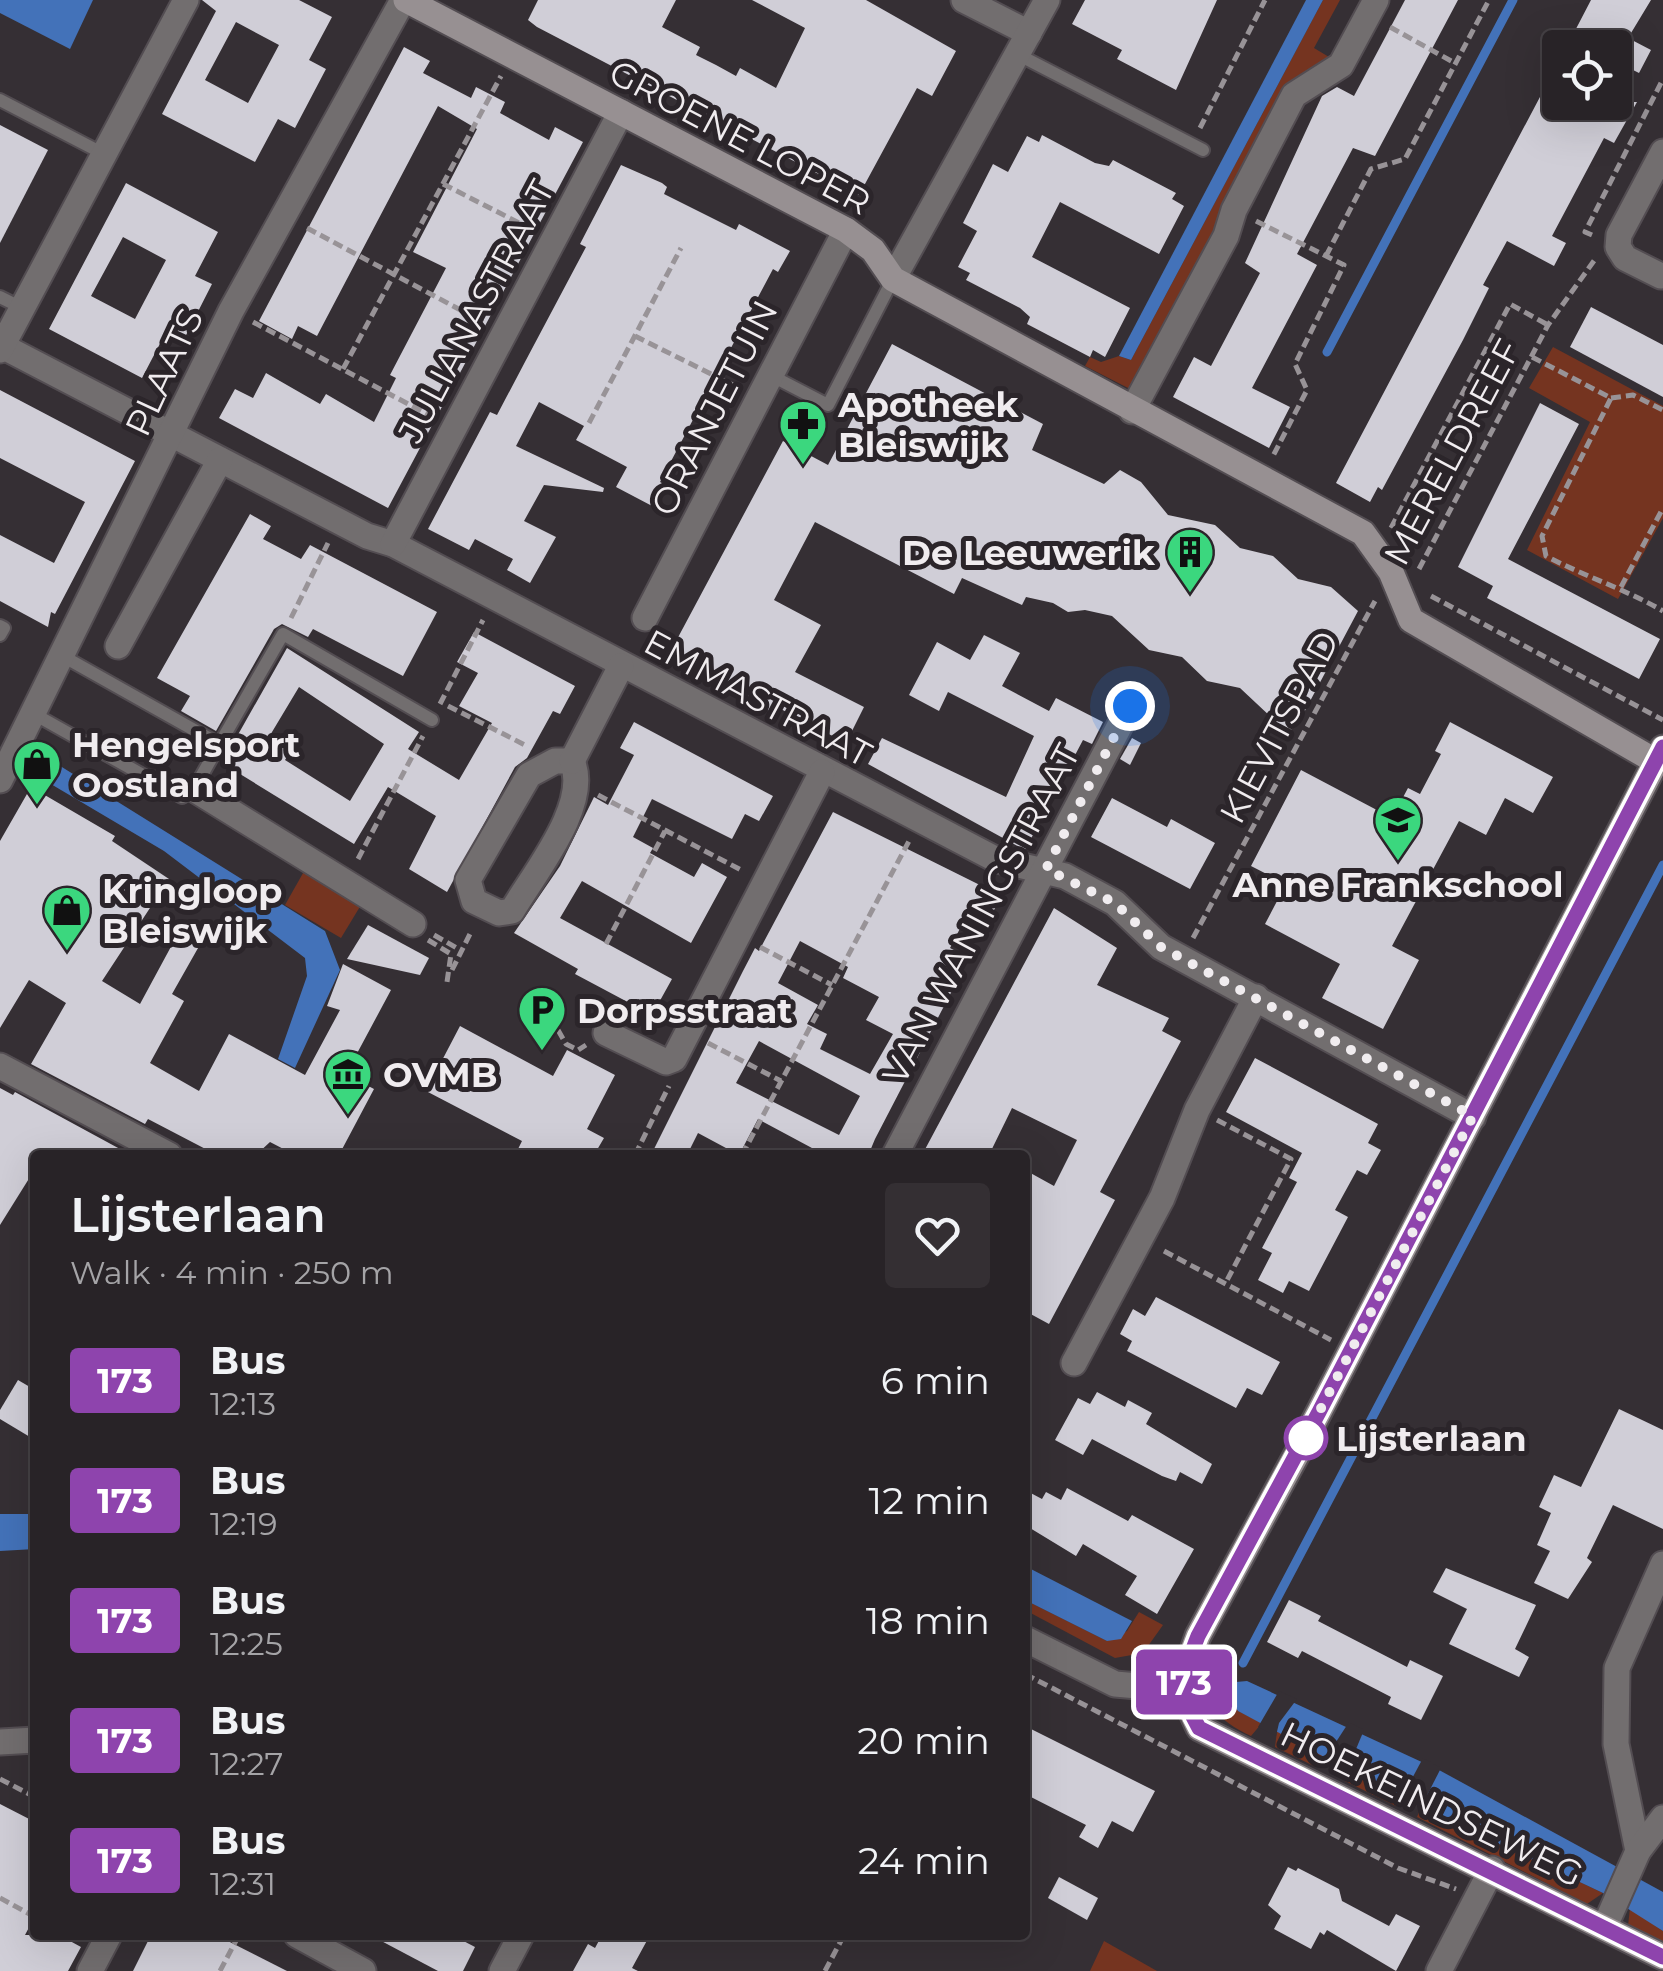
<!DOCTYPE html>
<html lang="en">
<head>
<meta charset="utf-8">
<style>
  body { margin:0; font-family:Montserrat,sans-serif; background:#342f33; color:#f1f3f6; height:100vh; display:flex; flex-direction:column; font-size:38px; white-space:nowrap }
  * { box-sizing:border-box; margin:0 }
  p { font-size:32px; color:#a5a4a7 }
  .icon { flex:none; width:55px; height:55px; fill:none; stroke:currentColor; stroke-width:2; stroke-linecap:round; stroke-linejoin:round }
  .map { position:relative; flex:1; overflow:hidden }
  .details { position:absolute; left:30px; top:1150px; width:1000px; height:790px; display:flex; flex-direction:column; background:#282327; border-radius:10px; box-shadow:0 10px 40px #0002,0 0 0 2px #444044 }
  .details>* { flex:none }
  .badge { padding:0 20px; border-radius:8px; font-size:35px; line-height:65px }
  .controls { position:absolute; left:1542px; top:30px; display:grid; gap:20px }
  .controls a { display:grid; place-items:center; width:90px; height:90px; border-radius:10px; background:#282327; box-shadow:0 10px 40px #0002,0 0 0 2px #444044; font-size:50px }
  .you { position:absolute; width:50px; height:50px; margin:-25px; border:8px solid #fff; border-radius:50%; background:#1a73e8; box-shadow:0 0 0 15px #1a73e833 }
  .map>.badge { position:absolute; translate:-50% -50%; box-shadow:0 0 0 5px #fff }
  .round { display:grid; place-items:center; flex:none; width:105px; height:105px; border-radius:10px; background:#342f33 }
  .head { display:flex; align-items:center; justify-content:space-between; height:170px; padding:0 40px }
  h1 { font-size:48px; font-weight:600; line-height:75px }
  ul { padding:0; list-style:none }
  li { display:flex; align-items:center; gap:30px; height:120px; padding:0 40px }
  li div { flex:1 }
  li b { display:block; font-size:38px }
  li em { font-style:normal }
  li .badge { min-width:110px; font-weight:700; text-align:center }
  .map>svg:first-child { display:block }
  .green { fill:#753420 }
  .water { fill:#4372b9 }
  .pier { fill:#352f34 }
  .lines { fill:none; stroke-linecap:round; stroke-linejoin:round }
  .stream { stroke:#4372b9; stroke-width:9 }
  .building { fill:#d0ced7; fill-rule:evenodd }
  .lane-casing { stroke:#534d52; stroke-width:16 }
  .street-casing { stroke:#534d52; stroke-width:29 }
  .secondary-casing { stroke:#534d52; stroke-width:29 }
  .path { stroke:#989397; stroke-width:5; stroke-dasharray:10 5; stroke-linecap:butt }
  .lane { stroke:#726e6f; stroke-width:12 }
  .street { stroke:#726e6f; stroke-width:25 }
  .secondary { stroke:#979092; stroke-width:25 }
  .line-casing { stroke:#fff; stroke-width:22 }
  .line { stroke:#8e44ad; stroke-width:15 }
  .walk { stroke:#f0ecef; stroke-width:10; stroke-dasharray:0 18 }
  .stop-dot { fill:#fff; stroke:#8e44ad; stroke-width:5 }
  .labels { text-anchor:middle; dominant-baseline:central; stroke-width:10; stroke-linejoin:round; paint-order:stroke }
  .street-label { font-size:35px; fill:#f0ecef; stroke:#2b252a }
  .poi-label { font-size:35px; font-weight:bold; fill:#f0ecef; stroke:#2b252a; text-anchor:start }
  .stop-label { font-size:35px; font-weight:bold; fill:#f0ecef; stroke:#2b252a; text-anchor:start }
</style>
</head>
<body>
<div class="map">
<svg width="1663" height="1971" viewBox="0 0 1663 1971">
  <rect width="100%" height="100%" fill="#352f34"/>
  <g class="green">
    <path d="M1323 0H1340L1314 48 1334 60 1289 90 1130 389 1085 366 1090 357 1101 362 1119 356 1131 360Z"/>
    <path d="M1553 347 1663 406V518L1618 599 1527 550 1590 422 1529 388Z"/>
    <path d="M307 866 364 900 341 938 285 905Z"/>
    <path d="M1025 1600 1107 1641 1127 1631 1139 1612 1163 1625 1143 1653 1115 1658 1025 1610Z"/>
    <path d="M1208 1667 1236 1682 1228 1697 1238 1711 1262 1723 1251 1736C1219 1721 1201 1704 1208 1667Z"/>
    <path d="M1277 1731 1328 1758 1314 1766 1275 1747Z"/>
    <path d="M1347 1769 1401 1798 1396 1806 1345 1781Z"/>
    <path d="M1421 1807 1603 1893 1587 1904 1417 1817Z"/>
    <path d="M1630 1908 1663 1931V1944L1628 1926Z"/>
    <path d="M1104 1941 1157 1971H1090Z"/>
  </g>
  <g class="water">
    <path d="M0 0H93L70 49 0 13Z"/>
    <path d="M1306 0H1323L1131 360 1119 356Z"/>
    <path d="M49 759 325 931 340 970 295 1068 278 1059 307 976 305 958 164 851 39 777 38 771Z"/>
    <path d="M0 1514H35V1549L0 1551Z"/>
    <path d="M1025 1566 1132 1621 1121 1639 1107 1641 1025 1600Z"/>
    <path d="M1247 1681 1439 1770 1663 1892V1931L1603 1893 1401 1798 1238 1711 1228 1696 1236 1682Z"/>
  </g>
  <g class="pier">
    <path d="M1279 1691 1297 1699 1279 1723 1276 1736 1258 1727Z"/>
    <path d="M1349 1722 1364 1730 1346 1773 1323 1762Z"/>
    <path d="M1423 1758 1441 1768 1419 1811 1400 1801Z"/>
  </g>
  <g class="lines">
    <g class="stream">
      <path d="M1327 352 1513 0"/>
      <path d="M1243 1663 1663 865"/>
    </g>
  </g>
  <g class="building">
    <path d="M202 0H299L332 17 309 60 326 69 295 128 278 119 255 162 162 114 216 11ZM236 22 279 45 248 103 205 80Z"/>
    <path d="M538 0H676L662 27 700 47 696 55 716 65 736 76 740 68 776 88 805 28 752 0H866L956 51 932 96 917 88 859 195 537 27 528 20Z"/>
    <path d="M1085 0H1217L1176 90 1117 59 1122 50 1072 24Z"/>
    <path d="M1405 0H1458L1375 156 1353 148 1297 254 1317 265 1252 388 1290 407 1269 448 1173 397 1194 357 1211 366 1260 273 1245 263 1322 96 1337 87 1354 96Z"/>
    <path d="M1591 0H1651L1628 38 1651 50 1639 73 1615 61V48H1566Z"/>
    <path d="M404 47 430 61 423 73 471 98 476 87 505 102 500 113 549 140 555 127 583 142 388 508 219 418 235 389 253 398 266 373 320 404 326 394 374 422 396 378 390 375 446 268 413 252 477 129 438 106 317 336 298 326 292 339 259 321Z"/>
    <path d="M1560 59V102H1637L1614 143 1604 138 1552 236 1566 243 1554 266 1507 241 1483 285 1489 288 1463 340 1382 490 1378 487 1370 502 1336 483Z"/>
    <path d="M0 125 48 150 0 243Z"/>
    <path d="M1042 135 1095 163 1109 166 1113 160 1176 193 1172 199 1184 206 1159 254 1060 202 1032 257 1130 308 1105 357 1093 350 1090 357 1027 324 1030 317 1020 308 966 280 970 273 958 267 977 231 963 223 993 164 1008 172 1027 136 1039 142Z"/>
    <path d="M621 165 662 183 667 187 664 194 736 230 739 224 790 251 778 272 773 269 741 329 660 482 665 485 654 507 616 487 627 467 576 440 584 426 539 402 516 446 604 488 603 492 544 485 524 521 556 537 530 583 507 570 513 559 475 539 469 550 428 529 490 412 497 415 526 360 586 247 580 244Z"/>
    <path d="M126 183 218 232 195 276 212 284 182 343 165 334 142 378 49 329ZM123 237 166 260 135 319 91 296Z"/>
    <path d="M1591 307 1663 345V397L1570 347Z"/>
    <path d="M892 344 1043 424 1032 450 1104 484 1120 470 1141 482 1168 515 1215 525 1240 548 1273 556 1298 579 1331 587 1358 611 1300 720 1288 733 1240 688 1207 681 1182 657 1149 650 1112 616 1085 610 1068 612 1053 603 1026 597 1022 605 962 578 954 594 815 522 774 600 821 625 795 672 864 707 846 743 775 706 771 712 667 658 783 441 828 465Z"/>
    <path d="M0 390 135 461 55 614 51 612 48 627 0 601V535L54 563 85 502 0 458Z"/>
    <path d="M1540 403 1579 424 1508 559 1660 639 1639 679 1487 598 1493 586 1458 567Z"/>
    <path d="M250 514 271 526 263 539 301 559 310 545 437 612 403 676 313 629 308 637 282 624 274 629 216 731 181 711 190 696 157 678Z"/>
    <path d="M474 632 575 686 560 714 553 711 527 758 515 767 447 892 409 869 436 816 388 787 354 844 222 763 287 648 419 732 408 749 459 780 492 723 459 706 478 673 457 662ZM299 687 384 744 350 801 285 760 291 750 269 737Z"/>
    <path d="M984 635 1020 653 1002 686 1049 711 1056 698 1103 722 1092 744 1083 740 1025 850 868 764 882 738 1006 797 1034 736 948 692 939 711 909 695 937 642 970 660Z"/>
    <path d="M634 722 773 796 759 821 745 814 732 839 652 799 633 837 653 848 650 853 694 877 702 863 727 877 691 943 582 881 560 918 672 979 652 1015 575 974 578 969 514 933 560 866 594 797 608 805 634 755 620 748Z"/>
    <path d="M1450 722 1553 777 1533 813 1505 798 1486 835 1459 821 1392 946 1419 960 1383 1029 1322 998 1340 964 1265 924 1286 884 1251 866 1301 770 1392 818 1408 788 1420 794 1441 754 1435 751Z"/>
    <path d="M1132 738 1141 743 1130 765 1120 759Z"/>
    <path d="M31 787 115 836 112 841 169 879 102 981 140 1004 180 930 202 941 172 994 184 1001 150 1063 199 1091 229 1034 305 1075 340 1010 327 1006 343 964 391 990 354 1059 363 1064 355 1079 374 1089 339 1155H295L270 1142 256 1155H217L148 1119 145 1124 31 1064 66 1003 29 980 0 1028V841Z"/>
    <path d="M1112 798 1167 827 1171 819 1215 843 1190 889 1091 837Z"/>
    <path d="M833 812 1002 896 990 917 971 907 950 948 969 958 875 1139 870 1151 878 1155H825L758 1119 739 1155 698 1133 687 1155H651L743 971 755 948 759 951ZM800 941 848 967 843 978 879 997 866 1020 893 1034 870 1074 820 1049 827 1034 807 1024 818 1005 778 983ZM759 1041 860 1096 839 1135 736 1083Z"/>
    <path d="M1054 908 1117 948 1097 985 1169 1018 1162 1031 1181 1041 1100 1192 1115 1200 1049 1324 1025 1311V1170L1054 1186 1077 1140 1012 1108 989 1155H922Z"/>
    <path d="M368 925 429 958 420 975 347 959Z"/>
    <path d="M460 1026 553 1076 567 1050 615 1075 587 1129 604 1138 594 1155H515L522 1141 426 1091Z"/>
    <path d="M1255 1058 1378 1124 1368 1143 1381 1150 1367 1175 1357 1170 1335 1210 1348 1217 1309 1291 1289 1281 1283 1293 1258 1280 1272 1253 1262 1248 1297 1182 1289 1178 1302 1153 1226 1112Z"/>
    <path d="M0 1088 13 1095 15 1092 131 1155H35V1169L0 1225Z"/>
    <path d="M1156 1297 1280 1362 1262 1395 1247 1388 1236 1408 1127 1351 1132 1341 1120 1334 1133 1309 1145 1316Z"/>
    <path d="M18 1380 35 1390V1440L0 1419V1410Z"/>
    <path d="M1097 1392 1125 1407 1128 1400 1152 1413 1146 1424 1212 1464 1202 1484 1180 1472 1176 1481 1162 1476 1092 1439 1083 1455 1055 1440 1078 1398 1090 1404Z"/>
    <path d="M1619 1409 1663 1430V1529L1613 1505 1587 1558 1592 1562 1568 1599 1534 1583 1550 1551 1537 1545 1551 1513 1539 1507 1554 1475 1581 1487Z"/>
    <path d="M1067 1488 1128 1521 1132 1515 1194 1549 1157 1614 1125 1595 1137 1576 1083 1544 1076 1556 1025 1525V1490L1042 1499 1046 1492 1061 1500Z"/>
    <path d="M1446 1568 1536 1605 1515 1649 1529 1657 1519 1677 1449 1644 1467 1609 1433 1592Z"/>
    <path d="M1289 1600 1321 1616 1318 1621 1407 1667 1410 1660 1443 1676 1421 1720 1388 1704 1391 1697 1302 1651 1298 1658 1267 1642Z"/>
    <path d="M1025 1726 1155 1791 1133 1832 1112 1821 1098 1848 1079 1837 1086 1825 1025 1794Z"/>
    <path d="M0 1804 35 1822V1916L25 1935H59L81 1947 68 1971H0Z"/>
    <path d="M1288 1867 1296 1871 1298 1868 1339 1889 1342 1901 1389 1926 1396 1914 1420 1926 1396 1971 1327 1930 1324 1935 1320 1932 1311 1949 1274 1929 1281 1916 1268 1905Z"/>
    <path d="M1059 1877 1098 1898 1087 1920 1048 1898Z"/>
    <path d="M151 1935H216L287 1971H133Z"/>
    <path d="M370 1935H452L475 1947 463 1971H438Z"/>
    <path d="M602 1935H650L632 1968 638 1971H573L588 1944 595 1948Z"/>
  </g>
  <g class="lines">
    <g class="lane-casing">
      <g id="lane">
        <path d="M1017 54 1203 150"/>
        <path d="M0 100 104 154"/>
        <path d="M0 297 22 308"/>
        <path d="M770 375 828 405 893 279"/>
        <path d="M0 626 4 628 0 635"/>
        <path d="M34 714 182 797 194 789 215 752 212 740 59 654"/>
        <path d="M215 752 283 634 432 720"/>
      </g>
    </g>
    <g class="street-casing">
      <g id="street">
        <path d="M964 0 1029 33"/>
        <path d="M1661 276 1625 258 1618 247 1619 235 1663 152"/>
        <path d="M893 279 1047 0"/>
        <path d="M2 346 367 536 393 544 997 860 1065 876 1115 903 1161 947 1473 1117"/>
        <path d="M0 350 186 0"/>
        <path d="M1132 411 1226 236 1234 210 1294 95 1341 65 1376 0"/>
        <path d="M393 544 621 112"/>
        <path d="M645 618 846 230"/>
        <path d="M118 646 220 460"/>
        <path d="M555 761H572C591 804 535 872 512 911L499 913 474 901 468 880 529 775Z"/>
        <path d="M572 761 621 666"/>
        <path d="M0 780 231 311 403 0"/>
        <path d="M194 789 413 924"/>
        <path d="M606 1033 666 1062 674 1059 822 772"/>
        <path d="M0 1066 169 1155"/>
        <path d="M895 1155 1130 706"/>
        <path d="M1074 1363 1162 1198 1197 1110 1256 997"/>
        <path d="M1025 1639 1115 1684 1184 1690"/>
        <path d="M0 1742 35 1740"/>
        <path d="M1638 1851 1616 1744 1617 1668 1663 1564"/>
        <path d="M1605 1926 1638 1851 1663 1818"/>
        <path d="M297 1935 363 1971"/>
        <path d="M90 1971 109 1935"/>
        <path d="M502 1971 521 1935"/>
        <path d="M1439 1971 1492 1869"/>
      </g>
    </g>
    <g class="secondary-casing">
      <g id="secondary">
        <path d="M406 0 846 230 873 250 893 279 1363 533 1391 572 1411 620 1655 761"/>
        <path d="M1663 748 1304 1441 1198 1636 1184 1676 1186 1700 1199 1728 1663 1957"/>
      </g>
    </g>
    <g class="path">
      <path d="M1390 27 1453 62"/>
      <path d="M1200 128 1265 0"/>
      <path d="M443 184 529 228"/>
      <path d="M1256 221 1344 265 1295 364 1307 390 1272 458"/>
      <path d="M307 228 483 322"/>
      <path d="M1592 235 1585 232 1663 79"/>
      <path d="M1326 256 1371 169 1405 159 1489 0"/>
      <path d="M253 322 433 417"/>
      <path d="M635 336 735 386"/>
      <path d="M1532 357 1611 398 1542 536 1546 556C1586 577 1625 589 1663 611"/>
      <path d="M343 369 501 76"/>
      <path d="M1611 398 1633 395 1663 410"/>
      <path d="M589 423 681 248"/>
      <path d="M1391 528 1510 304 1548 325"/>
      <path d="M1419 569 1548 325 1596 258"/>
      <path d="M1621 587 1663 508"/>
      <path d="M1431 596 1663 720"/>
      <path d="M291 618 328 543"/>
      <path d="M440 704 483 620"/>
      <path d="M448 706 527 746"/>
      <path d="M598 795 743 871"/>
      <path d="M358 859 423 736"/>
      <path d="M434 935 462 951"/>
      <path d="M1193 938 1375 601"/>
      <path d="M428 940 451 954 447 982"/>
      <path d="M606 944 665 831"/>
      <path d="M760 947 832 985"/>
      <path d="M452 970 472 930"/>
      <path d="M558 1030 566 1044 578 1050 586 1045"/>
      <path d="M708 1043 781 1081"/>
      <path d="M1217 1120 1291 1159 1225 1284"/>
      <path d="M635 1155 669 1086"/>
      <path d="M742 1155 909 841"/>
      <path d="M1164 1251 1331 1340"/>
      <path d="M1025 1674 1398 1868 1456 1889"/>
      <path d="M0 1779 35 1797"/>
      <path d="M0 1898 35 1917"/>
      <path d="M68 1935 80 1941"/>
      <path d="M220 1971 239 1935"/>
      <path d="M825 1971 844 1935"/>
    </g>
    <use href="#lane" class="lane"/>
    <use href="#street" class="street"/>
    <use href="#secondary" class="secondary"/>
  </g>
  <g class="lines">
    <g class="line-casing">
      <path id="line" d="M1663 747 1319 1412 1198 1636C1184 1670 1179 1695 1199 1728L1663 1957"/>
    </g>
    <use href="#line" class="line"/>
    <path class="walk" d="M1130 706 1046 869 1115 903 1161 947 1473 1116 1304 1441 1306 1438"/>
  </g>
  <defs>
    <g id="pharmacy-pin" transform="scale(2.5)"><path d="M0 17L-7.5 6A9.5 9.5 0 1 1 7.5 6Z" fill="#3bd77e" stroke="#2b252a"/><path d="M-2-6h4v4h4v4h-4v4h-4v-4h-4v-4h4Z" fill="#111"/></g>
    <g id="building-pin" transform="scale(2.5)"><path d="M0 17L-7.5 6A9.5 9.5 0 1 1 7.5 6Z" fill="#3bd77e" stroke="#2b252a"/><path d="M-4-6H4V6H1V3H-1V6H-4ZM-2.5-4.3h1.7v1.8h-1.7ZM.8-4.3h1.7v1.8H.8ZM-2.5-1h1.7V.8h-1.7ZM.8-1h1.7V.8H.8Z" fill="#111"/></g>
    <g id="shop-pin" transform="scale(2.5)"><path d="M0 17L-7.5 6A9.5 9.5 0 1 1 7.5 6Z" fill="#3bd77e" stroke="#2b252a"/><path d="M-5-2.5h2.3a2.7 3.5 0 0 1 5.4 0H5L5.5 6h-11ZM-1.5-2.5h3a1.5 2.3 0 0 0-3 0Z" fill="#111"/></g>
    <g id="school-pin" transform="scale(2.5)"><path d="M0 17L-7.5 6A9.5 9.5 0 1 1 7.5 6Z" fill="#3bd77e" stroke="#2b252a"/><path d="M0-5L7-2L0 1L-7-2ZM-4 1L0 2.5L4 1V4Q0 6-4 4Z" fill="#111"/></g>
    <g id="parking-pin" transform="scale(2.5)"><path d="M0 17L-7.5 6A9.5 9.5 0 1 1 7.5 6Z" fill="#3bd77e" stroke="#2b252a"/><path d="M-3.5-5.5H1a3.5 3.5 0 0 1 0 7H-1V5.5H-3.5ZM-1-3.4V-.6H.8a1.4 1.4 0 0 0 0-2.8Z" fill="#111"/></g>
    <g id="museum-pin" transform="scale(2.5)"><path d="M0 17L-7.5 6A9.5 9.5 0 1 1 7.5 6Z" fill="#3bd77e" stroke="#2b252a"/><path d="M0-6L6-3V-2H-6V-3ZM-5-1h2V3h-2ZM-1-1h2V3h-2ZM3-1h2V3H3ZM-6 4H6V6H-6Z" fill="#111"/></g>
  </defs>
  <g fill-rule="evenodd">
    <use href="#pharmacy-pin" x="803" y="424"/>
    <use href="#building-pin" x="1190" y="552"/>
    <use href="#shop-pin" x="37" y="764"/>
    <use href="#school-pin" x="1398" y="820"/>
    <use href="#shop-pin" x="67" y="910"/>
    <use href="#parking-pin" x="542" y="1010"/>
    <use href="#museum-pin" x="348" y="1074"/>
  </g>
  <circle class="stop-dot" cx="1306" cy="1438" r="20"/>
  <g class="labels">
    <g class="street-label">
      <text transform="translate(740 137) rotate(28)">GROENE LOPER</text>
      <text transform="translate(476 311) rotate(-62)">JULIANASTRAAT</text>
      <text transform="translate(164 372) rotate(-65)">PLAATS</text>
      <text transform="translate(714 408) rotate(-63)">ORANJETUIN</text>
      <text transform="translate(1452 452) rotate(-62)">MERELDREEF</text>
      <text transform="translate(758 698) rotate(28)">EMMASTRAAT</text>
      <text transform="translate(1279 727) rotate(-62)">KIEVITSPAD</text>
      <text transform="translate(981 914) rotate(-62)">VAN WANINGSTRAAT</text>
      <text transform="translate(1432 1804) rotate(26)">HOEKEINDSEWEG</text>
    </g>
    <g class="poi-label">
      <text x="838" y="404">Apotheek<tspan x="838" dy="40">Bleiswijk</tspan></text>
      <text x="1155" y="552" text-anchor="end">De Leeuwerik</text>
      <text x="72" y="744">Hengelsport<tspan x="72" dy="40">Oostland</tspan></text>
      <text x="1398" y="884" text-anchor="middle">Anne Frankschool</text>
      <text x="102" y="890">Kringloop<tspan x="102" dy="40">Bleiswijk</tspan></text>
      <text x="577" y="1010">Dorpsstraat</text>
      <text x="383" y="1074">OVMB</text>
    </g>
    <g class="stop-label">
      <text x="1336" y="1438">Lijsterlaan</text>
    </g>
  </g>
</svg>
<div class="controls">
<a><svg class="icon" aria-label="locate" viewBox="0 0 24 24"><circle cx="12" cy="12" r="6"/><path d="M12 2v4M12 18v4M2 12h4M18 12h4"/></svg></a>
</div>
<div class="you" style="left:1130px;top:706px"></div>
<b class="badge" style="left:1184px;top:1682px;background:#8e44ad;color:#fff">173</b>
<section class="details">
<div class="head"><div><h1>Lijsterlaan</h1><p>Walk · 4 min · 250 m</p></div><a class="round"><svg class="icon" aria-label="heart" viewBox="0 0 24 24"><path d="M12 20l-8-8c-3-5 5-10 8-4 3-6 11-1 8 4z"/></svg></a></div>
<ul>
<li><span class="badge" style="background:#8e44ad;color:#fff">173</span><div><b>Bus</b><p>12:13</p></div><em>6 min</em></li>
<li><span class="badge" style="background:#8e44ad;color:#fff">173</span><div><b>Bus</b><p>12:19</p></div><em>12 min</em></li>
<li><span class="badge" style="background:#8e44ad;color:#fff">173</span><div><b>Bus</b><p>12:25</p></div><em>18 min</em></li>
<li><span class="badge" style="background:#8e44ad;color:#fff">173</span><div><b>Bus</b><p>12:27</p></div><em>20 min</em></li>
<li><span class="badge" style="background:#8e44ad;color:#fff">173</span><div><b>Bus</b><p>12:31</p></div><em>24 min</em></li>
</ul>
</section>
</div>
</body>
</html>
